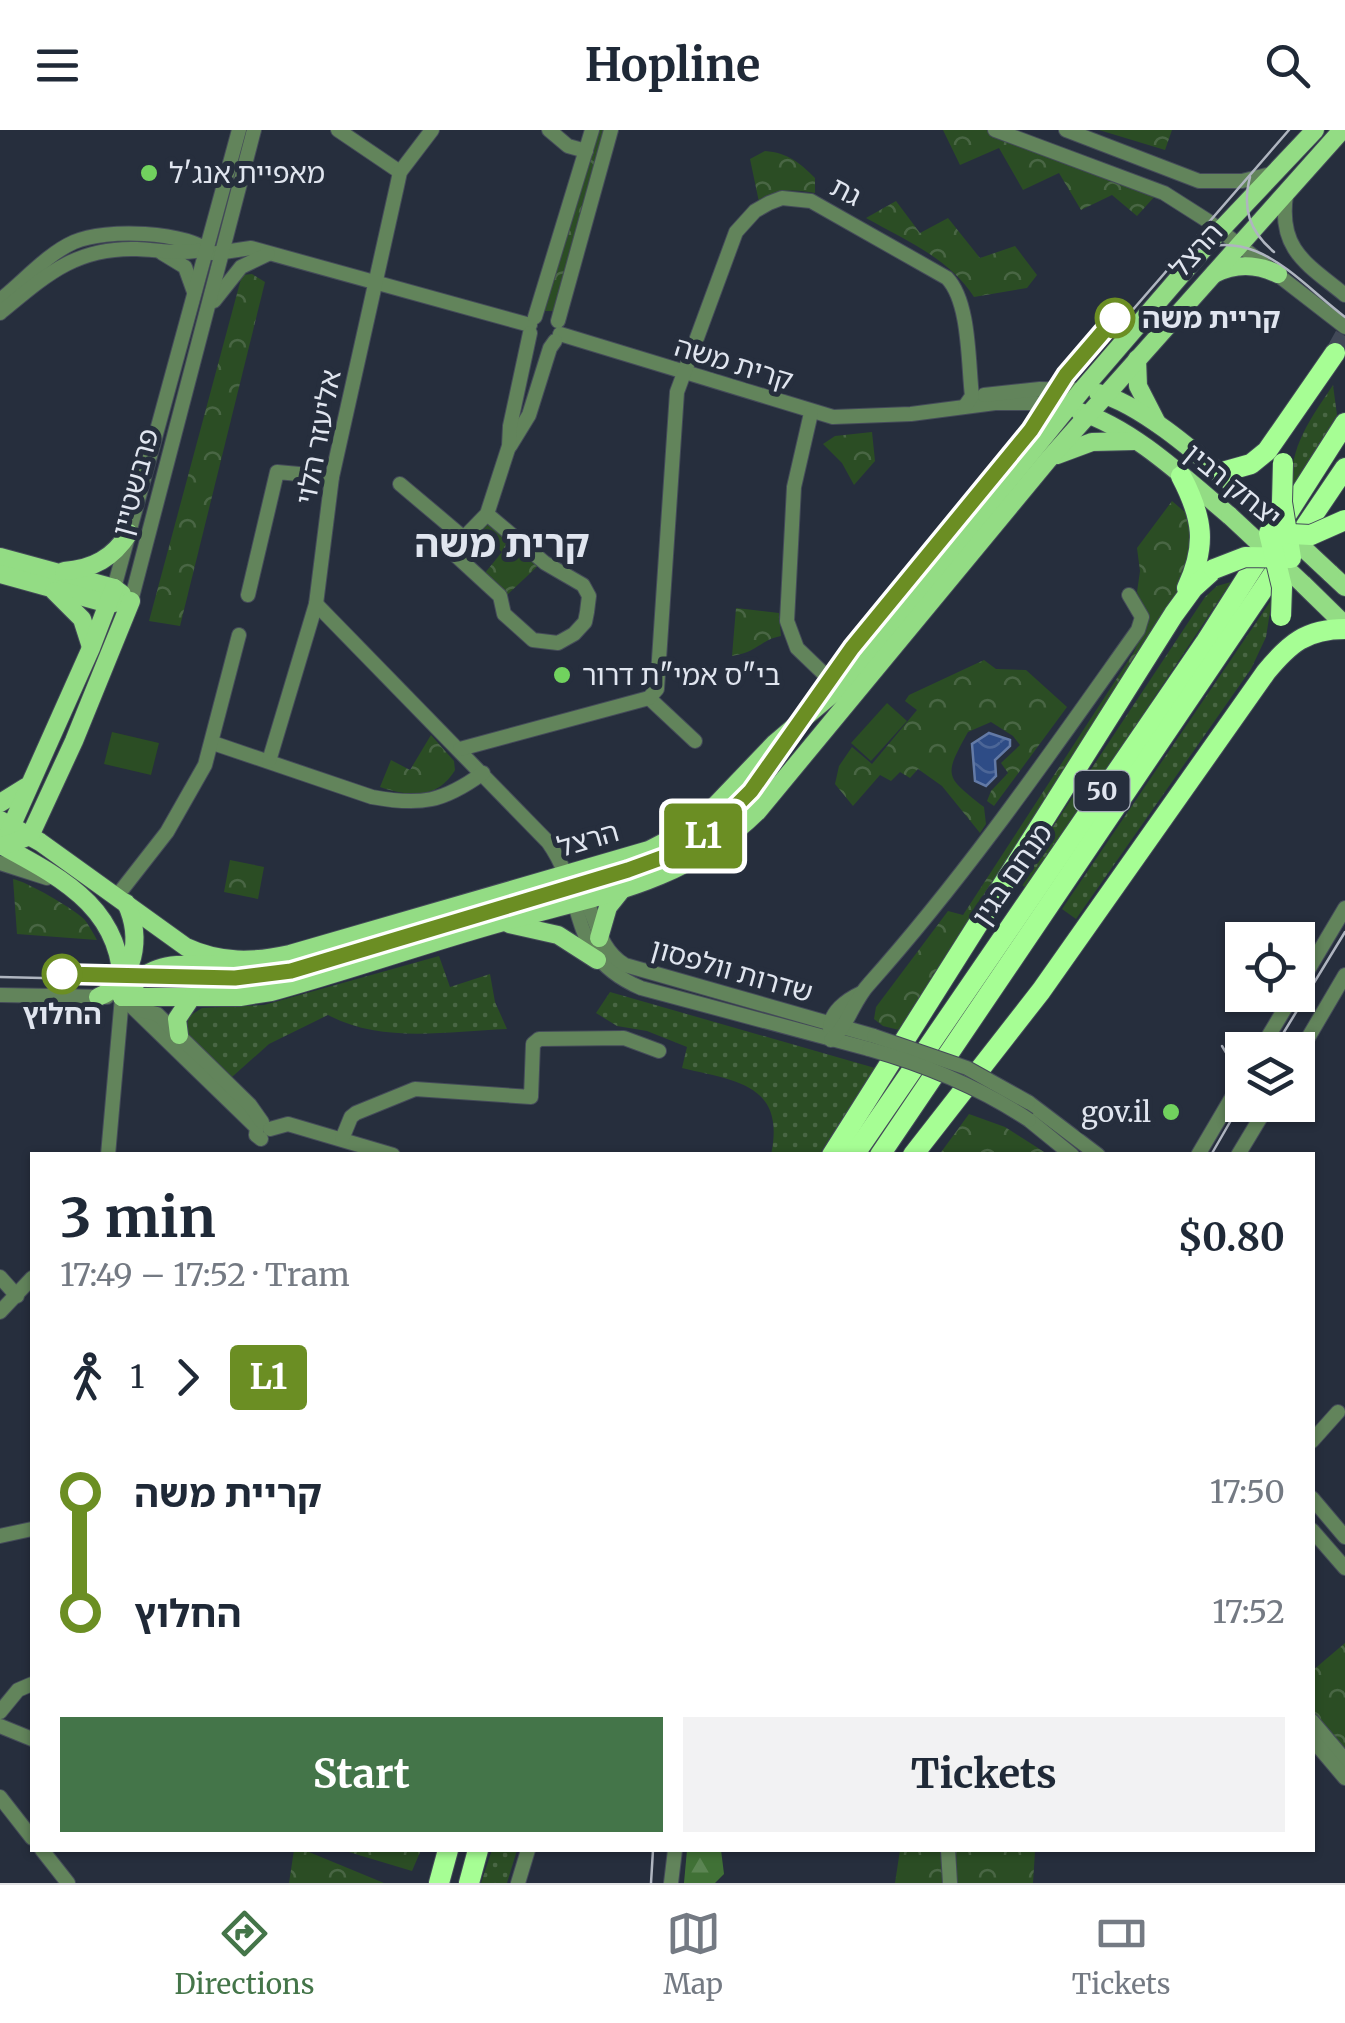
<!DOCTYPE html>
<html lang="en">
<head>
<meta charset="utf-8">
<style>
  body { margin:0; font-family:Merriweather,"Noto Sans Hebrew",serif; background:#f2f2f3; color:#1f2937; height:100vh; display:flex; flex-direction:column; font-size:38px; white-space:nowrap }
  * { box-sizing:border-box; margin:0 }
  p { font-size:32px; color:#747a83 }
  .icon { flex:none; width:55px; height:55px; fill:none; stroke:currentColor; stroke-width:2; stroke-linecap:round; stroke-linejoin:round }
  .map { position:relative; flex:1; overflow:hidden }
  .sheet { position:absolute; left:30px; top:1022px; width:1285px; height:700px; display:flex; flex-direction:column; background:#fff; border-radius:0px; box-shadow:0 2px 8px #0004 }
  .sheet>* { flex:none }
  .badge { padding:0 20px; border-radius:8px; font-size:35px; line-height:65px }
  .buttons { position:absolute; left:1225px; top:792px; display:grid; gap:20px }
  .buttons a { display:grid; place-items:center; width:90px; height:90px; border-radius:0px; background:#fff; box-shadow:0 2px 8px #0004; font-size:50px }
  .map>.badge { position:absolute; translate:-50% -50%; box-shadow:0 0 0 5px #fff }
  .legs { display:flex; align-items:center; gap:15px; height:110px; padding:0 30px; font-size:32px }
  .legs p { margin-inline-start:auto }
  .headline { display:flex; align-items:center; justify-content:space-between; height:170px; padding:0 30px }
  h1 { font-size:55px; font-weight:700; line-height:75px }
  .cta { display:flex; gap:20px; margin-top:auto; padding:20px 30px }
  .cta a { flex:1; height:115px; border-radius:0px; background:#447549; color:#fff; font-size:40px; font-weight:700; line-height:115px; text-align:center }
  .cta a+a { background:#f2f2f3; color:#1f2937 }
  ul { padding:0 30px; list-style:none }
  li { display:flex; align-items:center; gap:35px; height:120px; font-size:38px }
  li i { display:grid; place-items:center; width:15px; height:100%; margin:0 12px; background:currentColor }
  li i::after { content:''; width:25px; height:25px; margin:-12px; border:8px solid; border-radius:50%; background:#fff }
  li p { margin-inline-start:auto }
  li:first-child i { background:linear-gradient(#0000 50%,currentColor 0) }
  li:last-child i { background:linear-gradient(currentColor 50%,#0000 0) }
  header { display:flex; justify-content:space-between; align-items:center; height:130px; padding:0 30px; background:#fff; font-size:45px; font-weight:700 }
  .dock { display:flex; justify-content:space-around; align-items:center; height:140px; border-top:2px solid #e0e1e3; background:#fff; font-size:28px; color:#747a83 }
  .dock a { display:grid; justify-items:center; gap:5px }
  .dock .on { color:#447549 }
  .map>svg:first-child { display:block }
  .grass { fill:url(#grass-dots) }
  .forest { fill:url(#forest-firs) }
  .park { fill:url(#park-crowns) }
  .pitch { fill:#2b4d24 }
  .water { fill:url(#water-waves); stroke:#637aa6; stroke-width:2.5 }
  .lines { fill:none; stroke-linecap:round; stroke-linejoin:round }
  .highway-tunnel { stroke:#424958; stroke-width:20; stroke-dasharray:20 10; stroke-linecap:butt }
  .minor-casing { stroke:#444b59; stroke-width:16 }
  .major-casing { stroke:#444b59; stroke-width:20 }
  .highway-casing { stroke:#444b59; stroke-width:22 }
  .minor { stroke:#62845b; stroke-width:14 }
  .major { stroke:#93dc84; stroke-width:18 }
  .highway { stroke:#a6fe94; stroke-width:20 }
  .tram { stroke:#afb5c0; stroke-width:2.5 }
  .minor-bridge-casing { stroke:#444b59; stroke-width:16; stroke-linecap:butt }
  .major-bridge-casing { stroke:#444b59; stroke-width:20; stroke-linecap:butt }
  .highway-bridge-casing { stroke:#444b59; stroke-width:22; stroke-linecap:butt }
  .minor-bridge { stroke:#62845b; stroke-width:14 }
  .major-bridge { stroke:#93dc84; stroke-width:18 }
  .highway-bridge { stroke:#a6fe94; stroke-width:20 }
  .line-1-casing { stroke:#fff; stroke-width:22 }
  .line-1 { stroke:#6b8e23; stroke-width:15 }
  .poi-dot { fill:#71d25e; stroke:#262e3d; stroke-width:4 }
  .stop-1-dot { fill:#fff; stroke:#6b8e23; stroke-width:5 }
  .labels { text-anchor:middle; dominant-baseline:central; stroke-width:10; stroke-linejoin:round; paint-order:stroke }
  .shield { fill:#262e3d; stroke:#a8aeba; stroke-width:2.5 }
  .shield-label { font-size:25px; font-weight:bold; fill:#e0e5ef }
  .poi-label { font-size:28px; fill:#e0e5ef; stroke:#262e3d; text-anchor:start }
  .street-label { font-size:28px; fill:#e0e5ef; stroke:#262e3d }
  .stop-label { font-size:28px; font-weight:bold; fill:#e0e5ef; stroke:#262e3d; text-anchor:start }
  .district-label { font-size:38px; font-weight:bold; fill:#e0e5ef; stroke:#262e3d }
</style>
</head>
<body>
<header><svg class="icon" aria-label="menu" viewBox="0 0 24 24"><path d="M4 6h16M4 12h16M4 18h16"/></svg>Hopline<svg class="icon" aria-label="search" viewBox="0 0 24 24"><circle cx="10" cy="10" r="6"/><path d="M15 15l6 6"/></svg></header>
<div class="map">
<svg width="1345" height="1753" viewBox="0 0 1345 1753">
  <defs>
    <pattern id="grass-dots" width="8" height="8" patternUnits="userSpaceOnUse" patternTransform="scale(2.5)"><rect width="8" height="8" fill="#2b4d24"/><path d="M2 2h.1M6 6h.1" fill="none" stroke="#496644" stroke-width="1.8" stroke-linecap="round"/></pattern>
    <pattern id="forest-firs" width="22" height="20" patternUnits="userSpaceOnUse" patternTransform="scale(2.5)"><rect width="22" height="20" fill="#407136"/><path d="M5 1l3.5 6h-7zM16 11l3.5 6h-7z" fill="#5b8553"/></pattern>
    <pattern id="park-crowns" width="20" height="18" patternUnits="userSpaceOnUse" patternTransform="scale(2.5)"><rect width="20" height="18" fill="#2b4d24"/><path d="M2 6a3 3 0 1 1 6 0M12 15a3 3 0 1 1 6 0" fill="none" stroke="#496644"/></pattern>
    <pattern id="water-waves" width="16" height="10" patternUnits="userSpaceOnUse" patternTransform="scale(2.5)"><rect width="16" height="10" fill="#2e4c86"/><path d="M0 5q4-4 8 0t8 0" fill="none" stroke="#4c6697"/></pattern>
  </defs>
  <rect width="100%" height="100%" fill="#262e3d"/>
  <g class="grass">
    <path d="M1333 255 1337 285 1294 357C1286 320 1314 284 1333 255Z"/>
    <path d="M1231 452 1027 759 1017 751 1205 467 1217 456Z"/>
    <path d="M1272 469 1266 507 1251 539 1076 789 1062 779Z"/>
    <path d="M439 826 450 857 490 844 495 872 507 899C448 901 382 914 328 885L269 914 232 947 187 904 188 887 202 878 264 875Z"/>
    <path d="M610 862 875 938 819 1025H771C786 954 736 951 682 938L687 917 647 901 617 896 596 883Z"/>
    <path d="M492 1720H517L507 1753H481Z"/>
  </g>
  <path class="forest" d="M687 1720H721L724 1744 715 1753H684Z"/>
  <g class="park">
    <path d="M595 0H606L554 181H540Z"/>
    <path d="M943 0H989L1023 18 1156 65 1137 86 1112 65 1081 80 1059 43 1023 60 999 18 960 35Z"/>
    <path d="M1099 0H1172L1165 20Z"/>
    <path d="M765 21C788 23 799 32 815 48V63C794 59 777 58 759 72L750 29Z"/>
    <path d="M896 71 920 103 948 88 980 128 1015 116 1037 145 1027 158 974 167C949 128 905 110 866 88Z"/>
    <path d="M252 144 265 152 180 496 149 491 242 145Z"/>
    <path d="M872 302 875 331 854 355 842 333 823 314 835 306Z"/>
    <path d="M1172 371 1186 383 1194 402 1187 444 1142 528 899 900 883 896 874 889 876 877 948 781 963 785 1134 522 1148 489 1137 462 1140 441 1137 418Z"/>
    <path d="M489 392 540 434 507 465 484 444 502 422 479 403Z"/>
    <path d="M736 478 779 483 781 506C760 510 758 522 732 526Z"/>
    <path d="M984 530 996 539 1026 540 1067 577 994 676 987 671 991 661 1008 643 1001 633 1020 615 1013 606 991 592 968 602C943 647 945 646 984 677L986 694 980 703 942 656 918 639 910 648 900 642 891 651 880 645 853 676 835 654 839 636 852 617 872 634 917 580 905 571 909 565Z"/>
    <path d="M431 605 454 631 455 640C438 669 409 667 380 657L391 630 410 640Z"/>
    <path d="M230 730 264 737 258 769 224 762Z"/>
    <path d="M13 749C26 751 74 779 84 789 89 795 93 803 97 810L17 804Z"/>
    <path d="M969 984 1005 997 1049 1025H939Z"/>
    <path d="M1345 1513V1623L1313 1585 1312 1541Z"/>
    <path d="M294 1720H304L384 1753H289Z"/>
    <path d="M342 1720H421L412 1741Z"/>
    <path d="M900 1720H940L943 1753H895Z"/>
    <path d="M956 1720 1035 1721 1033 1753H957Z"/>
  </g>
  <g class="pitch">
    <path d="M887 573 907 591 871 631 851 613Z"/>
    <path d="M112 602 159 613 151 645 104 634Z"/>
  </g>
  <path class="water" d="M989 603 1010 610V616L995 630 996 646 986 656 975 651 972 614Z"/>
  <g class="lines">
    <path class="highway-tunnel" d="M1335 223 1345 205"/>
    <g class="minor-casing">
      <g id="minor">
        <path d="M338 0 400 42"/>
        <path d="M549 0 568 16 586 21"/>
        <path d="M995 0 1164 63 1208 91 1345 197"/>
        <path d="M1066 0 1199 51H1242L1275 43"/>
        <path d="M1286 65C1278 120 1307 134 1345 165"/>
        <path d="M162 123 185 137 194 162"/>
        <path d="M217 123 251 118 530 195"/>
        <path d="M0 170C23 152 47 124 74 112 107 98 184 101 212 123"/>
        <path d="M214 171 241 137 268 124"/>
        <path d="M0 183C45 146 75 117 137 119 160 120 184 125 207 119"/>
        <path d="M535 187 592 0"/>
        <path d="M558 191 611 0"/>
        <path d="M560 204 833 287 911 284 995 273H1035L1070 279"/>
        <path d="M984 265 1040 259 1082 260"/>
        <path d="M811 283 794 357 787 491 797 518 822 542"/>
        <path d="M510 316 529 285 550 218 555 211"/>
        <path d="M400 354 464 408"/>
        <path d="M487 384 545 433 583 455 589 466 587 482 585 492 574 504 558 513 533 510 504 484 500 466 451 421 487 384 509 316 510 296 530 203"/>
        <path d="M114 458 239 0"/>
        <path d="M248 465 277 342 332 347"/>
        <path d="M131 471 254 0"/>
        <path d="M316 474 548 712C589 770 564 825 641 858L869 919"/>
        <path d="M649 568 695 611"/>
        <path d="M213 613 372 667C421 676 443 672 483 643"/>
        <path d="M460 619 649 568 657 559 677 262 736 102 755 81 769 73 782 68 811 71 947 148C970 172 968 233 972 266L965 276"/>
        <path d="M269 631 316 474 332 347 397 56 400 42 432 0"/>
        <path d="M0 733 47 748"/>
        <path d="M565 744C599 768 589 813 625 835L874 906"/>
        <path d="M117 766 167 702 205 635 239 505"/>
        <path d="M1298 857 1345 778"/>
        <path d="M0 865 107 867"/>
        <path d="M122 867 257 998 256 1005 261 1009"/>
        <path d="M136 879 157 884 250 975 262 992"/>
        <path d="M830 899C830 882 846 870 861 863"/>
        <path d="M831 910C849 894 853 871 869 854 968 743 1052 621 1138 500L1142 487 1129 465"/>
        <path d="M1260 920 1293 865"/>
        <path d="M1298 925 1345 845"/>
        <path d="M1028 972 1098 1025"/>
        <path d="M1029 990 1072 1025"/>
        <path d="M270 999 288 994 393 1025"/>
        <path d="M342 1009 351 987 356 983 415 959 531 967 533 914 539 909 624 908 659 921"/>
        <path d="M108 1025 122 867"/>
        <path d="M1198 1025 1242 950"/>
        <path d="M1238 1025 1268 975"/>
        <path d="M0 1147 17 1166"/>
        <path d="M0 1182 32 1148"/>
        <path d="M1312 1311 1338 1282"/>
        <path d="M1312 1368 1345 1407"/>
        <path d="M1312 1400 1345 1438"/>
        <path d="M0 1406 32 1399"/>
        <path d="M0 1582 18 1560 32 1554"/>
        <path d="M1312 1591 1345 1630"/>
        <path d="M0 1596 32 1609"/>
        <path d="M1312 1609 1345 1648"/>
        <path d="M0 1667 32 1708"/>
        <path d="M42 1720 68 1753"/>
        <path d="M948 1720 950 1753"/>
        <path d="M518 1753 528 1720"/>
        <path d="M671 1753 675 1720"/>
      </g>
    </g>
    <g class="major-casing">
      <g id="major">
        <path d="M1214 144C1236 133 1256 134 1278 144"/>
        <path d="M1137 229 1138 256 1157 293"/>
        <path d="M1098 263C1148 276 1216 341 1256 374"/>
        <path d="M1080 282C1133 298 1188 351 1230 386"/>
        <path d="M1057 325 1092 312 1134 311"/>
        <path d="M0 427 114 458 122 464"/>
        <path d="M64 441C93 439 113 428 129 403"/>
        <path d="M1330 443 1345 457"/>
        <path d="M0 444 109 474 120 472"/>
        <path d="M1303 454 1345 495"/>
        <path d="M54 461 82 489 91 517"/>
        <path d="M0 673 26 657"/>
        <path d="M0 690 40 712 186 817C220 833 254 832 290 824L649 720 678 705 709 682 775 613 843 555 1082 260 1213 108 1315 0"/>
        <path d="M7 706 91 518 114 458"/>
        <path d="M1 715C68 751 126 782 122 867"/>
        <path d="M3 716 30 706 74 611 131 471"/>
        <path d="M509 794 558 805 597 830"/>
        <path d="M599 808 608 777 620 762"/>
        <path d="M98 867C136 852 142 807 126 773"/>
        <path d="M122 867H240L271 862C344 842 416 817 489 796 590 766 680 758 758 681L1048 330 1342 0"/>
        <path d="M122 867C152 828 176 836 220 834"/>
        <path d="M179 905 177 889 191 868"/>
      </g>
    </g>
    <g class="highway-casing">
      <g id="highway">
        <path d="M1219 343 1251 334 1267 321 1335 223"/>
        <path d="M1181 346C1203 388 1207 415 1187 458"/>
        <path d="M832 1025 1174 484 1193 458 1214 439"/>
        <path d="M854 1025 1205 513 1345 293"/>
        <path d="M880 1025 1345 338"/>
        <path d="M913 1025 1041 861 1266 542C1289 514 1306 499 1345 499"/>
        <path d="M439 1753 448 1720"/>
        <path d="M469 1753 478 1720"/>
      </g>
    </g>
    <use href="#minor" class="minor"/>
    <use href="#major" class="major"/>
    <use href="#highway" class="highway"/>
    <g class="tram">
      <path d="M1250 47C1242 78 1249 101 1274 122"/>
      <path d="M1181 126C1252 91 1292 146 1345 187"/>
      <path d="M0 847 210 852 270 850 630 744 694 718 744 677 854 525 1037 305 1077 244 1289 0"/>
      <path d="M1222 916C1236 937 1240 961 1234 985"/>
      <path d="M1227 916 1259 919 1283 909"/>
      <path d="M1273 920 1345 802"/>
      <path d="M1211 1025 1241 973"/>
      <path d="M651 1753 653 1720"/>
    </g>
    <g class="minor-bridge-casing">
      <g id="minor-bridge">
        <path d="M874 906 967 938 1028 972"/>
        <path d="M869 919C926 935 979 957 1029 990"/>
      </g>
    </g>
    <g class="major-bridge-casing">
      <g id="major-bridge">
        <path d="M1256 374 1330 443"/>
        <path d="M1230 386 1303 454"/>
      </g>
    </g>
    <g class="highway-bridge-casing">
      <g id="highway-bridge">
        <path d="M1214 439 1245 427 1291 428 1282 372 1283 333"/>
        <path d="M1281 486 1282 457 1269 403 1311 405 1345 390"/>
      </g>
    </g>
    <use href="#minor-bridge" class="minor-bridge"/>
    <use href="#major-bridge" class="major-bridge"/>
    <use href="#highway-bridge" class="highway-bridge"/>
  </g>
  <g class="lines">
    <g class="line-1-casing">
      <path id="line-1" d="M62 844 235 848 291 841 628 740 672 724 715 697 751 661 852 518 1031 300 1066 245 1115 188"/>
    </g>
    <use href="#line-1" class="line-1"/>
  </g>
  <g class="poi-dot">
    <circle cx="149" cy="43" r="10"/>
    <circle cx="562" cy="545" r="10"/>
    <circle cx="1171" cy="982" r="10"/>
  </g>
  <g class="stop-1-dot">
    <circle cx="1115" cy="188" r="18"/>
    <circle cx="62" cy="844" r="18"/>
  </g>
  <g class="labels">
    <rect class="shield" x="1074.5" y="641" width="55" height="40" rx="8"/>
    <g class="shield-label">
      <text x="1102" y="661">50</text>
    </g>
    <g class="poi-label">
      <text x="169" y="43">מאפיית אנג'ל</text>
      <text x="582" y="545">בי"ס אמי"ת דרור</text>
      <text x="1151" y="982" text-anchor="end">gov.il</text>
    </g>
    <g class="street-label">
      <text transform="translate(846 61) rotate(27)">גת</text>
      <text transform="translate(1196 120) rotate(-48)">הרצל</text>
      <text transform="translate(734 233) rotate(17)">קרית משה</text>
      <text transform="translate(318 307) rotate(-79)">אליעזר הלוי</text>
      <text transform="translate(135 352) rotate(-75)">פרבשטיין</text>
      <text transform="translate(1233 355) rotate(39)">יצחק רבין</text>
      <text transform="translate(588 709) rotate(-16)">הרצל</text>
      <text transform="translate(1012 744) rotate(-55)">מנחם בגין</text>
      <text transform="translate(732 840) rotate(16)">שדרות וולפסון</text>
    </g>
    <g class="stop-label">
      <text x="1142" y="188">קריית משה</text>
      <text x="62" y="884" text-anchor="middle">החלוץ</text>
    </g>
    <g class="district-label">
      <text x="502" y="413">קרית משה</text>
    </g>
  </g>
</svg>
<div class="buttons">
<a><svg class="icon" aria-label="locate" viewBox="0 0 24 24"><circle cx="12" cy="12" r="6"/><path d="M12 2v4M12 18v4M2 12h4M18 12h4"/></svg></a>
<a><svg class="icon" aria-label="layers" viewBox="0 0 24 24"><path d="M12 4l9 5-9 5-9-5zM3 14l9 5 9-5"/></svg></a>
</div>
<b class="badge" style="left:703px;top:706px;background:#6b8e23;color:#fff">L1</b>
<section class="sheet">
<div class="headline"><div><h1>3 min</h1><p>17:49 – 17:52 · Tram</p></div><b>$0.80</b></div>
<div class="legs"><svg class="icon" aria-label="walk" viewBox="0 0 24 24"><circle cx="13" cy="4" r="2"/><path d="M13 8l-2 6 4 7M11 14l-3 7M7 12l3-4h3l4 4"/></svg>1<svg class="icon" aria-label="forward" viewBox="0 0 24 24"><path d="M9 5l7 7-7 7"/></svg><b class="badge" style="background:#6b8e23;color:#fff">L1</b></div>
<ul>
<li><i style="color:#6b8e23"></i><b>קריית משה</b><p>17:50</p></li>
<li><i style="color:#6b8e23"></i><b>החלוץ</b><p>17:52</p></li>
</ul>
<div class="cta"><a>Start</a><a>Tickets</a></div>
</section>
</div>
<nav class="dock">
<a class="on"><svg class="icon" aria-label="directions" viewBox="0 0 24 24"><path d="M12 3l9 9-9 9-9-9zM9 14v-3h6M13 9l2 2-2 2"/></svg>Directions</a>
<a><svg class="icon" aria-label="map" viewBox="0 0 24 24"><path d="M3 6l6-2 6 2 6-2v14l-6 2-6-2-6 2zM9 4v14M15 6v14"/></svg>Map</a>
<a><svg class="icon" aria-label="tickets" viewBox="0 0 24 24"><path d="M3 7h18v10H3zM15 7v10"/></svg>Tickets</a>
</nav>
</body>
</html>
